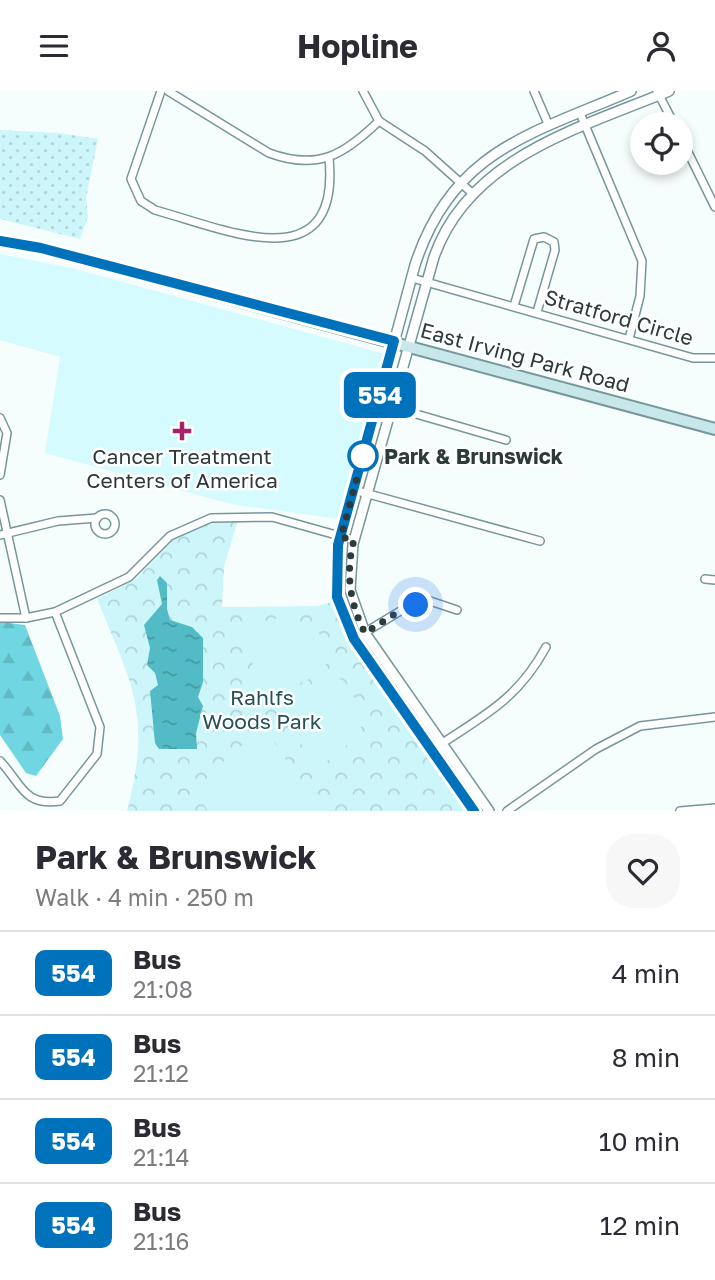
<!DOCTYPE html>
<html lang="en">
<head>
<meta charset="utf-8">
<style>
  body { margin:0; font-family:"Golos Text",sans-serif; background:#f7f7f7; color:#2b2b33; height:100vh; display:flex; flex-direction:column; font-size:26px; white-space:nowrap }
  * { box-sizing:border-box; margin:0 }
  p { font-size:23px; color:#7c7c81 }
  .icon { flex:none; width:38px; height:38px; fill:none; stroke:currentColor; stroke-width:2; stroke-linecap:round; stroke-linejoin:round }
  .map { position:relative; height:720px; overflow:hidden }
  .drawer { display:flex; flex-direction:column; background:#fff; flex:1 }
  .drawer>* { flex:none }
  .badge { padding:0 14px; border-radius:10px; font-size:24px; line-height:46px }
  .controls { position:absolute; left:630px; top:21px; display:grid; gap:14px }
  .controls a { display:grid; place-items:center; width:63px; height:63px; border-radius:50%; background:#fff; box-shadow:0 4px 10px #0003; font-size:35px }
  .you { position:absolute; width:35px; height:35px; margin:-18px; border:5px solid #fff; border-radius:50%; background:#1a73e8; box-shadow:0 0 0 10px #1a73e833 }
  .map>.badge { position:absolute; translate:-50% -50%; box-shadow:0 0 0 4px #fff }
  .round { display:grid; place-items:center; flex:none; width:74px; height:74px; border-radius:28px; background:#f7f7f7 }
  .headline { display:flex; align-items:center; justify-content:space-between; height:119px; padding:0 35px }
  h1 { font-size:33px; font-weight:700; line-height:52px }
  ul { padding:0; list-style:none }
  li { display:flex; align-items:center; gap:21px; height:84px; padding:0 35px; border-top:2px solid #e1e1e2 }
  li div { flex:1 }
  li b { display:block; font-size:26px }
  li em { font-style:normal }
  li .badge { min-width:77px; font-weight:700; text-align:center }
  header { display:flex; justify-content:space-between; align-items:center; height:91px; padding:0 35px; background:#fff; font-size:32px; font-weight:700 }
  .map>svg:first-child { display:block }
  .built { fill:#d6fbff }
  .grass { fill:url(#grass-dots) }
  .forest { fill:url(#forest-firs) }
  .park { fill:url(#park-crowns) }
  .pitch { fill:#cdf6fb }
  .water { fill:url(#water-ripples) }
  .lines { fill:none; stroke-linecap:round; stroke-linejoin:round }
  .minor-casing { stroke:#75979b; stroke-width:10 }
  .tertiary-casing { stroke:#75979b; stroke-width:12 }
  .secondary-casing { stroke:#75979b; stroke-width:14 }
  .minor { stroke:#fff; stroke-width:7 }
  .tertiary { stroke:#fff; stroke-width:9 }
  .secondary { stroke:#c8e7ea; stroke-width:10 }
  .line-casing { stroke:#fff; stroke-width:16 }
  .line { stroke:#0072bc; stroke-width:10 }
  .walk { stroke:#2c3a3c; stroke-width:7; stroke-dasharray:0 12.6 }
  .poi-dot { fill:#a82168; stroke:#fff; stroke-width:2.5 }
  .stop-dot { fill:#fff; stroke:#0072bc; stroke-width:3.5 }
  .labels { text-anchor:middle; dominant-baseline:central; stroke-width:5; stroke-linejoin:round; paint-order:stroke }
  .street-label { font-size:21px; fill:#2c3a3c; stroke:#fff }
  .poi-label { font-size:21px; fill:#2c3a3c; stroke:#fff }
  .stop-label { font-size:21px; font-weight:bold; fill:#2c3a3c; stroke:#fff; text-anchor:start }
  .park-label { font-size:21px; fill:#245257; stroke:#fff }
</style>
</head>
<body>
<header><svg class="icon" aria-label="menu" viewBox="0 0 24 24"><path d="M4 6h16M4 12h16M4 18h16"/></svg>Hopline<svg class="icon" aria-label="person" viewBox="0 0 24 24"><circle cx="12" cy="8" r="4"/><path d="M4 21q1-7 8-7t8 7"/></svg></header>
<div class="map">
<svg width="715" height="720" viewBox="0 0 715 720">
  <defs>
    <pattern id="grass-dots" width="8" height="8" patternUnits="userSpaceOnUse" patternTransform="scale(1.75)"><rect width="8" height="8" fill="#cdf6fb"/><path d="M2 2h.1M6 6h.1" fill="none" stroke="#b0d4d8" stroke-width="1.8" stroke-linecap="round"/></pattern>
    <pattern id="forest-firs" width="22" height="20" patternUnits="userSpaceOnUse" patternTransform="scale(1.75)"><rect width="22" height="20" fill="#70d7e2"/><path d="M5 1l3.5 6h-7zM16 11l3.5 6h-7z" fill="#61b9c3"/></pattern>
    <pattern id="park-crowns" width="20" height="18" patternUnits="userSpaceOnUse" patternTransform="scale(1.75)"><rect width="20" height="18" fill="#cdf6fb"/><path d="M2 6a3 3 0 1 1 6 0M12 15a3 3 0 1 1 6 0" fill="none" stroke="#b0d4d8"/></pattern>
    <pattern id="water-ripples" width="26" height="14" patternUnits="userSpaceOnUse" patternTransform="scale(1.75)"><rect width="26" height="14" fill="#52bbc5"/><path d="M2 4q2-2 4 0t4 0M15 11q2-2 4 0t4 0" fill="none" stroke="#4499a1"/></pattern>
  </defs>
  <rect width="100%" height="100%" fill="#f6fdfd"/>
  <path class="built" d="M0 163 72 177 385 263 340 428 231 413 45 362 60 266 0 249Z"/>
  <path class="grass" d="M0 39 59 42 98 48 86 107 88 126 80 148 0 128Z"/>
  <path class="forest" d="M0 531 25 534 60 625 63 648 36 685 26 682 0 644Z"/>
  <path class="park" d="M238 429 224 476 222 516 318 515 332 511 346 547 467 720H127C152 623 133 596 97 508L136 488 175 447 214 431Z"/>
  <g class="pitch">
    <path d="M280 527C305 531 324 541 337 564L309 588 276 603C254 591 247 556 240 534Z"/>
    <path d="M333 585 344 590 368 628 341 661 315 677 282 620 293 605Z"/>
    <path d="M262 642 269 643 317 717 313 720H208L195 699 219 676 230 662Z"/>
  </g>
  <path class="water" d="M160 485 167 492V518L170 529 192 536 203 547V591L198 606 203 615 196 642 197 658H159L155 652 150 600 158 594 155 582 147 574 150 557 144 534 162 513 157 489Z"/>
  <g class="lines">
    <g class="minor-casing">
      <g id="minor">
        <path d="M161 0 131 88 141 110 155 119C225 138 341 192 329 67"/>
        <path d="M168 0 269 62C318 80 344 64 379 30"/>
        <path d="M363 0 379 30 425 60 472 102"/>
        <path d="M534 0 549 35"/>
        <path d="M657 0 674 33"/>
        <path d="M580 22 642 170 640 205 629 248"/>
        <path d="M681 47 715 116"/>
        <path d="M412 187 693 267H715"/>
        <path d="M514 215 534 148 544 146 554 151 555 159 537 221"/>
        <path d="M378 312 506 349"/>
        <path d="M0 327 7 342 0 384"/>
        <path d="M354 399 540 450"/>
        <path d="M0 409 26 527"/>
        <circle cx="105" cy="433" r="10"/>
        <path d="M0 444 58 430 97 427"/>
        <path d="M705 488 715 489"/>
        <path d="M0 527H26L55 521 129 486 170 445 211 427 272 426 354 449"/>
        <path d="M354 548 402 519 430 510 457 519"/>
        <path d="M432 659C481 626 517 610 546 556"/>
        <path d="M0 670C22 693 23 715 60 710L97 663 100 636 55 521"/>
        <path d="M507 720 596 658 640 635 715 626"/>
        <path d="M680 720 715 717"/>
      </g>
    </g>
    <g class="tertiary-casing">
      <g id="tertiary">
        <path d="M474 720 344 529 337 502 339 455 415 174C452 59 532 43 631 0"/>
        <path d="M489 720 365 542 350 499 353 453 434 166C469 66 580 37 669 0"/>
      </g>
    </g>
    <g class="secondary-casing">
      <path id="secondary" d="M0 150 41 157 715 338"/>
    </g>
    <use href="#minor" class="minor"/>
    <use href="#tertiary" class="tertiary"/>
    <use href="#secondary" class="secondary"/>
  </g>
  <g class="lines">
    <g class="line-casing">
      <path id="line" d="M0 150 41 157 394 250 338 454 337 506 354 548 474 720"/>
    </g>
    <use href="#line" class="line"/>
    <path class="walk" d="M363 365 341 446 354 449C345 481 350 513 365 542L401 519 416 514"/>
  </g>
  <path class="poi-dot" d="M178.5 329.5h7v7h7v7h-7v7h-7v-7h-7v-7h7z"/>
  <circle class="stop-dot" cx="363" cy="365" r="14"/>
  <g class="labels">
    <g class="street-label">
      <text transform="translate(619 226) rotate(16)">Stratford Circle</text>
      <text transform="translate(525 266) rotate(15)">East Irving Park Road</text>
    </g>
    <g class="poi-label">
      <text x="182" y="365">Cancer Treatment<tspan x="182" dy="24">Centers of America</tspan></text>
    </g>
    <g class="stop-label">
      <text x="384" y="365">Park &amp; Brunswick</text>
    </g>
    <g class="park-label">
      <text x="262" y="606">Rahlfs<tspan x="262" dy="24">Woods Park</tspan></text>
    </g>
  </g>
</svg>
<div class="controls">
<a><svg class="icon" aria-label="locate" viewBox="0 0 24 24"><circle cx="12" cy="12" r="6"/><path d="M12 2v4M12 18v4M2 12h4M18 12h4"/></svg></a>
</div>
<div class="you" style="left:416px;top:514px"></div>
<b class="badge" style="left:380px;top:304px;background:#0072bc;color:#fff">554</b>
</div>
<section class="drawer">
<div class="headline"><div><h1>Park &amp; Brunswick</h1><p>Walk · 4 min · 250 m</p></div><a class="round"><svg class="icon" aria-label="heart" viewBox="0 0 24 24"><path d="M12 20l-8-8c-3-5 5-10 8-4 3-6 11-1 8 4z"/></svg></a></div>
<ul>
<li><span class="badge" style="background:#0072bc;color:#fff">554</span><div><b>Bus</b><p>21:08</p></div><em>4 min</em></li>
<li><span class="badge" style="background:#0072bc;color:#fff">554</span><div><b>Bus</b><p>21:12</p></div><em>8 min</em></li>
<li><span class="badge" style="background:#0072bc;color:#fff">554</span><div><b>Bus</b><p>21:14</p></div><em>10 min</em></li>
<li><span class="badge" style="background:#0072bc;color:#fff">554</span><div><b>Bus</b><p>21:16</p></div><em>12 min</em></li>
</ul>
</section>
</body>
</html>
